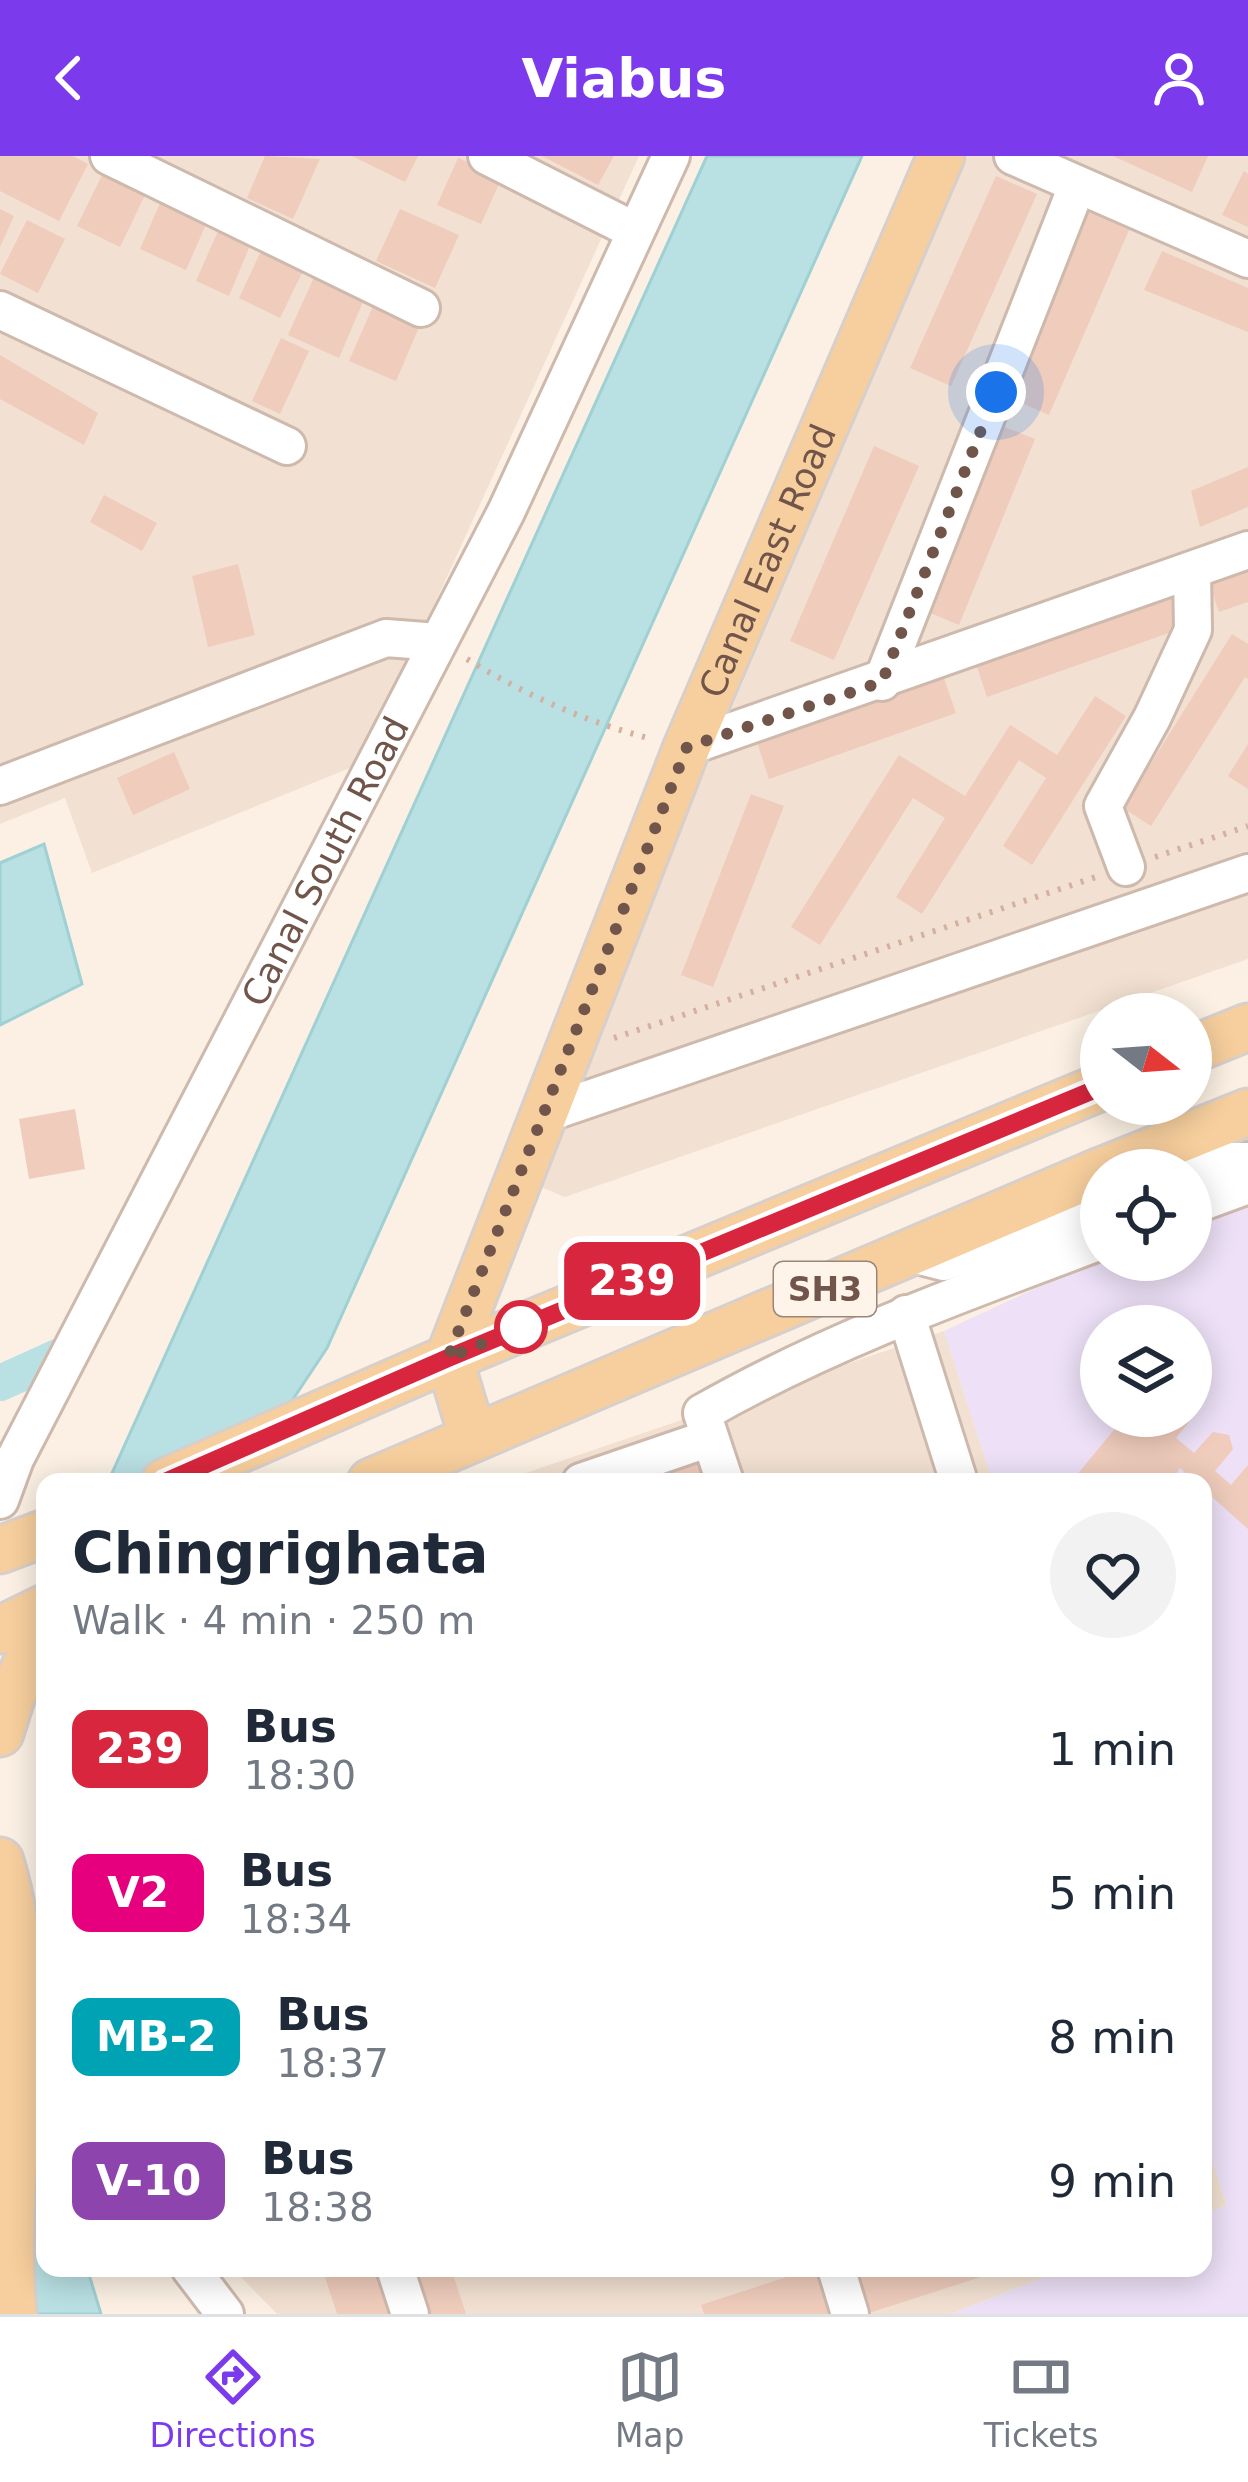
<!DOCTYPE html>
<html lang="en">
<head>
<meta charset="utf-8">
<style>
  body { margin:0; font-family:"DejaVu Sans",sans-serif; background:#f2f2f3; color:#1f2937; height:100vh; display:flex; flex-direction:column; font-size:45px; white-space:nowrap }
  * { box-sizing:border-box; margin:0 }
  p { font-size:39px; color:#747a83 }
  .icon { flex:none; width:66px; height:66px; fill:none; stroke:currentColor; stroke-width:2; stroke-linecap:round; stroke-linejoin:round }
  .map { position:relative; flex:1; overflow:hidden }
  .sheet { position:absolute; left:36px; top:1317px; width:1176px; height:804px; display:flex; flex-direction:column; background:#fff; border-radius:24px; box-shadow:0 6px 30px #0003 }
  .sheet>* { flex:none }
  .badge { padding:0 24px; border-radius:18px; font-size:42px; line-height:78px }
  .needle { width:78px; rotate:107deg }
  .tools { position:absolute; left:1080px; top:837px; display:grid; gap:24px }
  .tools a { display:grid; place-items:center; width:132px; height:132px; border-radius:50%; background:#fff; box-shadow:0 6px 30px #0003; font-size:60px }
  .you { position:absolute; width:60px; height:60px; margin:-30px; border:9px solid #fff; border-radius:50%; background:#1a73e8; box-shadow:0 0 0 18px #1a73e833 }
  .map>.badge { position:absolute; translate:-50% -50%; box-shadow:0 0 0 6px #fff }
  .round { display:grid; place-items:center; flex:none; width:126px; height:126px; border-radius:63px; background:#f2f2f3 }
  .overview { display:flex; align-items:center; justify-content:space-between; height:204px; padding:0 36px }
  h1 { font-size:57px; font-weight:700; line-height:90px }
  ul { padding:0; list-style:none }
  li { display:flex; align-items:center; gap:36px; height:144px; padding:0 36px }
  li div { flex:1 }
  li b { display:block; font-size:45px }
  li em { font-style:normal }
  li .badge { min-width:132px; font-weight:700; text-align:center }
  header { display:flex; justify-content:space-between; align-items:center; height:156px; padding:0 36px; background:#7c3aed; color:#fff; font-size:54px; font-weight:700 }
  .menu { display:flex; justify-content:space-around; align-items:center; height:168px; border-top:3px solid #e0e1e3; background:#fff; font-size:33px; color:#747a83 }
  .menu a { display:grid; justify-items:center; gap:6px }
  .menu .current { color:#7c3aed }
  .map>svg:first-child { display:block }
  .residential { fill:#f2e1d2 }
  .education { fill:#ede0f7; fill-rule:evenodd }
  .water { fill:#b9e0e3; stroke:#9fd0d4; stroke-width:3 }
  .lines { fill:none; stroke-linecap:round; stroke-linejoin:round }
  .canal { stroke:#b9e0e3; stroke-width:36 }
  .building { fill:#efccbc }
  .minor-casing { stroke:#ceb9ad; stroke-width:42 }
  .major-casing { stroke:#d7cfcc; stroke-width:51 }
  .path { stroke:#d3b09f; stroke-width:6; stroke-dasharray:3 9; stroke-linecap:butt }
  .minor { stroke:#fff; stroke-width:36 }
  .major { stroke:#f7cf9e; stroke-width:45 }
  .line-casing { stroke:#fff; stroke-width:27 }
  .line { stroke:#d7263d; stroke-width:18 }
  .walk { stroke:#71554a; stroke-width:12; stroke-dasharray:0 21.6 }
  .stop-dot { fill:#fff; stroke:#d7263d; stroke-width:6 }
  .labels { text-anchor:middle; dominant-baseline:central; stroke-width:10; stroke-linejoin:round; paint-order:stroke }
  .shield { fill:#fef4e9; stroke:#9b857a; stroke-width:3 }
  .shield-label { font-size:33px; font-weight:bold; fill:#71554a }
  .street-label { font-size:36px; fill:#71554a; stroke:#fef4e9 }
</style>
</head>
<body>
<header><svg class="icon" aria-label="back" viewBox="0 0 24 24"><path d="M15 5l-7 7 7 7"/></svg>Viabus<svg class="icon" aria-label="person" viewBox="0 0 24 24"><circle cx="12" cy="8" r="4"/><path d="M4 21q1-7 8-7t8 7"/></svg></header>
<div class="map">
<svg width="1248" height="2158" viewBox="0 0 1248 2158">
  <rect width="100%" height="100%" fill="#fbf0e3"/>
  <g class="residential">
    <path d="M0 0H639L362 607 92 717 65 642 0 668Z"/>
    <path d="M967 0H1248V803L565 1041 536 1029 674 688Z"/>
    <path d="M944 1175 993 1326H499Z"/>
    <path d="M1203 1976 1227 2049 1203 2059Z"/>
    <path d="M232 2112H1067L951 2158H277Z"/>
  </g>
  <path class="education" d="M1248 1048V2158H951L1067 2112H1203V2059L1227 2049 1203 1976V1326H993L944 1175 1101 1102 1191 1104V1069ZM1101 1170H1191V1260H1101Z"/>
  <g class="water">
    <path d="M707 0H862L327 1192 238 1326H108Z"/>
    <path d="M44 688 82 828 0 869V707Z"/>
    <path d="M45 1685V2112H87L101 2158H30L21 1996Z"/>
  </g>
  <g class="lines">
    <path class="canal" d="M0 1227 71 1195"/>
  </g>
  <g class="building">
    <path d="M0 0H73L88 8 59 65 0 35Z"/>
    <path d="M265 0 320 3 293 63 247 42Z"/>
    <path d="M352 0H418L405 26Z"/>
    <path d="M542 0H614L598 29Z"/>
    <path d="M1113 0H1208L1192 36Z"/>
    <path d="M458 2 502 21 481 68 437 49Z"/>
    <path d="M1244 15 1248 18V71L1222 59Z"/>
    <path d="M103 17 146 37 120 91 77 70Z"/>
    <path d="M996 20 1037 38 951 230 910 212Z"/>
    <path d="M161 45 207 66 186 114 140 93Z"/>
    <path d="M0 53 14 60 0 91Z"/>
    <path d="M400 53 459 79 435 132 376 105Z"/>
    <path d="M1087 55 1129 74 1049 259 1006 240Z"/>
    <path d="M27 64 65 83 38 137 0 118Z"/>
    <path d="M219 73 251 87 229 140 196 125Z"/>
    <path d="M262 93 304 113 280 162 239 142Z"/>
    <path d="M1162 95 1248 132V176L1144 134Z"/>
    <path d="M315 119 365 141 339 202 288 179Z"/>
    <path d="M374 148 420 169 396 225 349 205Z"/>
    <path d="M281 182 309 195 280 258 252 245Z"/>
    <path d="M0 199 98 257 84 289 0 243Z"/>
    <path d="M997 268 1035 283 959 469 921 453Z"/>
    <path d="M874 290 919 310 834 504 790 485Z"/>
    <path d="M1248 311V351L1200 371 1191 335Z"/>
    <path d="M104 339 157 367 142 395 90 366Z"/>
    <path d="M1248 404V446L1219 456 1206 418Z"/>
    <path d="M238 408 255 479 208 491 192 420Z"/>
    <path d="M1173 433 1186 471 987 541 974 502Z"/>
    <path d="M1232 478 1248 488V523L1245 521 1151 670 1123 652Z"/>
    <path d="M942 517 956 557 769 623 756 583Z"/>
    <path d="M1095 540 1126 560 1032 709 1003 690 1046 622 1019 604 922 758 896 741 945 662 913 642 820 789 791 771 899 599 965 640 1010 569 1057 599Z"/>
    <path d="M1248 588V633L1228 620Z"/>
    <path d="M174 596 190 633 133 659 117 622Z"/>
    <path d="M751 638 784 650 713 831 681 819Z"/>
    <path d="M75 953 85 1013 29 1023 19 963Z"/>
    <path d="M1140 1260H1182L1189 1266 1176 1282 1194 1297 1213 1276 1229 1279 1233 1293 1215 1315 1231 1329 1248 1309V1373L1203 1333V1326H1195L1180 1312 1176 1318 1186 1326H1071L1118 1269 1127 1276Z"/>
    <path d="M707 1301 716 1326H633Z"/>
    <path d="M322 2112H381L396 2158H337Z"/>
    <path d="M410 2112H451L466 2158H425Z"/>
    <path d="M814 2112H824L838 2158H704L701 2149Z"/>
    <path d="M846 2112H982L984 2120 866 2158Z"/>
  </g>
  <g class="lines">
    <g class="minor-casing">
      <g id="minor">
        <path d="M109 0 421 152"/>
        <path d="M487 0 635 75"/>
        <path d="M1013 0 1248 103"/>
        <path d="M0 154 287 290"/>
        <path d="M882 526 1077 30"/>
        <path d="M687 591 1248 394"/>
        <path d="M0 630 386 482 438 486"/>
        <path d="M1126 711 1103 650 1152 562 1193 474 1192 415"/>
        <path d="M542 959 1248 717"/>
        <path d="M1191 1018 1229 1005H1248"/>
        <path d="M1191 1050 1248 1029"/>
        <path d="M909 1097 944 1106 1101 1050"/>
        <path d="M906 1158 959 1326"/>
        <path d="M581 1326 710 1282"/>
        <path d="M725 1326 702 1257C828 1185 965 1136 1101 1085"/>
        <path id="s1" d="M0 1344 15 1303 506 356 671 0"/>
        <path d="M190 2112 225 2158"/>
        <path d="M395 2112 410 2158"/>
        <path d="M836 2112 850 2158"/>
      </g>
    </g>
    <g class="major-casing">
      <g id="major">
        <path d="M1191 894 1248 871"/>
        <path d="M1104 1014 1248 956"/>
        <path id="s2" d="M473 1282 449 1202 687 591 941 0"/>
        <path d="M165 1326 449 1202 1101 931"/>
        <path d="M371 1326 1101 1015"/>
        <path d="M0 1394 45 1377"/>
        <path d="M0 1474 45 1452"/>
        <path d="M0 1577 11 1542 45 1467"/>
        <path d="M0 1705C44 1846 0 2010 13 2158"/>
      </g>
    </g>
    <g class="path">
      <path d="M467 503C525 539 586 566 652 583"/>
      <path d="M1155 701 1248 670"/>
      <path d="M614 882 1096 721"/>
    </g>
    <use href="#minor" class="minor"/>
    <use href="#major" class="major"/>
  </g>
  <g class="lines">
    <g class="line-casing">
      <path id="line" d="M165 1326 448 1202 1101 931"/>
    </g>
    <use href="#line" class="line"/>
    <path class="walk" d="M521 1171 531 1167 448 1202 687 591 882 526 996 236"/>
  </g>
  <circle class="stop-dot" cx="521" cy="1171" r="24"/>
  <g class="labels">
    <rect class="shield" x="774" y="1106" width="102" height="54" rx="9"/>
    <g class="shield-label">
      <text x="825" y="1133">SH3</text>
    </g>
    <g class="street-label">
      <text stroke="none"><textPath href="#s2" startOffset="942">Canal East Road</textPath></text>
      <text stroke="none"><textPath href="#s1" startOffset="717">Canal South Road</textPath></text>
    </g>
  </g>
</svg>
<div class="tools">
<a><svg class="needle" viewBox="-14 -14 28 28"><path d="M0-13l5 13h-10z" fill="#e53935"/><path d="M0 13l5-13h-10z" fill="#747a83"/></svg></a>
<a><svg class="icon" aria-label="locate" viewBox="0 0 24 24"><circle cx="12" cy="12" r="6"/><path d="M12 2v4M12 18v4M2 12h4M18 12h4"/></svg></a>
<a><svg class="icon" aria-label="layers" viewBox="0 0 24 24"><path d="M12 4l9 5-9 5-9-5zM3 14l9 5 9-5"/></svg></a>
</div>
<div class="you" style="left:996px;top:236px"></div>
<b class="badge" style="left:632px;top:1125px;background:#d7263d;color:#fff">239</b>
<section class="sheet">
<div class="overview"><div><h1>Chingrighata</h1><p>Walk · 4 min · 250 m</p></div><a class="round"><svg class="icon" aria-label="heart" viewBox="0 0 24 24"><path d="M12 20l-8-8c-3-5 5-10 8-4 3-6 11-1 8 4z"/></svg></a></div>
<ul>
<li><span class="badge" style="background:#d7263d;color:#fff">239</span><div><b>Bus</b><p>18:30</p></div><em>1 min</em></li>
<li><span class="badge" style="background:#e6007e;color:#fff">V2</span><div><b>Bus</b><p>18:34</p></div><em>5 min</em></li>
<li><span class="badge" style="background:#00a3b4;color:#fff">MB-2</span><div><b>Bus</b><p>18:37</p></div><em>8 min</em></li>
<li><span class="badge" style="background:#8e44ad;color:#fff">V-10</span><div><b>Bus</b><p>18:38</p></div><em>9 min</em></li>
</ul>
</section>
</div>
<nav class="menu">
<a class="current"><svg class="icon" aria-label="directions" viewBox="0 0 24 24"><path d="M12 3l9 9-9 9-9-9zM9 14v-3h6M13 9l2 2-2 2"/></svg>Directions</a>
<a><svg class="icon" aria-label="map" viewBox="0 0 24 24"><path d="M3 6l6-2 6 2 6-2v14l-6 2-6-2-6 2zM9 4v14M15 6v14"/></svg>Map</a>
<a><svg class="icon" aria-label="tickets" viewBox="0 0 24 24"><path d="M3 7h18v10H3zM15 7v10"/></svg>Tickets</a>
</nav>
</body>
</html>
